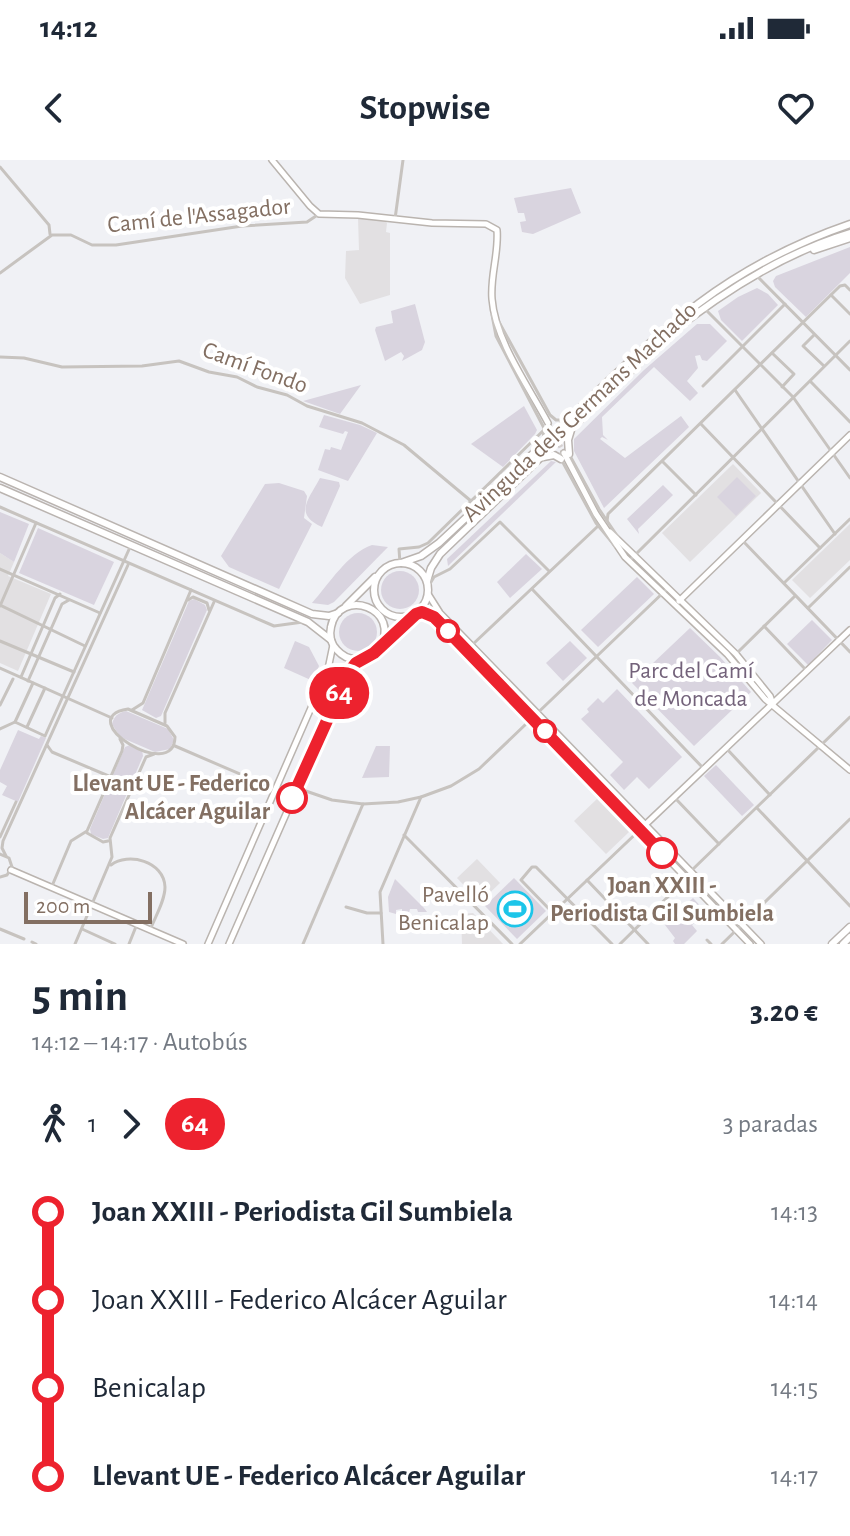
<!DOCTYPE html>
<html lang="es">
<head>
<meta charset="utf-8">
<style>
  body { margin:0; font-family:"Alegreya Sans",sans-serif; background:#f6f6f7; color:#1f2937; height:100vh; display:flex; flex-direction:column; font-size:30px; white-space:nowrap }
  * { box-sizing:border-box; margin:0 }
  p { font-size:26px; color:#747a83 }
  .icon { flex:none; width:44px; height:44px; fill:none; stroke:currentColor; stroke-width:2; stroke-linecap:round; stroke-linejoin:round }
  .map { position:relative; height:784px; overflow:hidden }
  .sheet { display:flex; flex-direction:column; background:#fff; flex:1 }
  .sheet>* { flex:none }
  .badge { padding:0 16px; border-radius:26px; font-size:28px; line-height:52px }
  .scale { position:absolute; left:24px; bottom:20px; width:128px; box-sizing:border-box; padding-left:8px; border:4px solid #836f62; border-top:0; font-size:22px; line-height:28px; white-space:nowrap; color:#836f62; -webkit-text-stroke:6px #fff; paint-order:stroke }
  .map>.badge { position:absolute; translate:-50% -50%; box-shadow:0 0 0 4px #fff }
  .legs { display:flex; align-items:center; gap:12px; height:88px; padding:0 32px; font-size:26px }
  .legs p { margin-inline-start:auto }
  .summary { display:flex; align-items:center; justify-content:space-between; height:136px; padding:0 32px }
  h1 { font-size:44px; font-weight:700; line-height:60px }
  ul { padding:0 32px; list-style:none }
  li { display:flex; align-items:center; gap:28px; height:88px; font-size:30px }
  li i { display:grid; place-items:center; width:12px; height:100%; margin:0 10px; background:currentColor }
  li i::after { content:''; width:20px; height:20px; margin:-10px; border:6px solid; border-radius:50%; background:#fff }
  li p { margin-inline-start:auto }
  li:first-child i { background:linear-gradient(#0000 50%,currentColor 0) }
  li:last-child i { background:linear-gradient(currentColor 50%,#0000 0) }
  .status { display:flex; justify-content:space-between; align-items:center; height:56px; padding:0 40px; background:#fff; direction:ltr }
  .status svg { height:22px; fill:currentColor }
  header { display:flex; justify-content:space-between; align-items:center; height:104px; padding:0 32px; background:#fff; font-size:36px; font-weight:700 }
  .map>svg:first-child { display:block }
  .built { fill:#e2e0e2 }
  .green { fill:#d9d4df }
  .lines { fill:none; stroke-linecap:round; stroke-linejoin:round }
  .secondary-tunnel { stroke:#d5d0d0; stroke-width:5; stroke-dasharray:5 2.5; stroke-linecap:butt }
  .secondary-casing { stroke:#bab4af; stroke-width:8 }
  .primary-casing { stroke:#bab4b0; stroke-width:9 }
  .street { stroke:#c7c3bf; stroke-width:3 }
  .secondary { stroke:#fff; stroke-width:5 }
  .primary { stroke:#fff; stroke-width:6 }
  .line-1-casing { stroke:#fff; stroke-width:18 }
  .line-1 { stroke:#ed222e; stroke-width:12 }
  .stop-1-dot { fill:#fff; stroke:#ed222e; stroke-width:4 }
  .labels { text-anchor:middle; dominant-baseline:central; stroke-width:8; stroke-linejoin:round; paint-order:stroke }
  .street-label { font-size:24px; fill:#836f62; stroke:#fff }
  .park-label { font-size:24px; fill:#73627a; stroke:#fff }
  .stop-label { font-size:24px; font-weight:bold; fill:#836f62; stroke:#fff; text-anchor:end }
  .poi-label { font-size:24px; fill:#836f62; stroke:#fff; text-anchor:end }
</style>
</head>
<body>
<div class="status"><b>14:12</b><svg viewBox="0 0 49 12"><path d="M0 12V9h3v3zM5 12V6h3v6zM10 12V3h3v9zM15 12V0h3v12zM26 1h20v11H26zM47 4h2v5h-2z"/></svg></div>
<header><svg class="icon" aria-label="back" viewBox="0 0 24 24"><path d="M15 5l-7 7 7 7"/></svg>Stopwise<svg class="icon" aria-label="heart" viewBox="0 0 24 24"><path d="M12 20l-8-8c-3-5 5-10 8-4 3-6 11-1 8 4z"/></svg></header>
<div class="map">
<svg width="850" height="784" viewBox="0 0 850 784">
  <rect width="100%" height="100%" fill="#f0f1f5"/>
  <g class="built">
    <path d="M358 58 383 59 387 63 386 72 390 73V135L360 144 345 118 346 91 359 90Z"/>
    <path d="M733 304 761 333 690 402 662 373Z"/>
    <path d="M850 364V400L810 438 792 420Z"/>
    <path d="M0 393 14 402 8 416 51 434 18 511 0 503Z"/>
    <path d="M597 639 629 672 606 694 574 661Z"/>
    <path d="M477 699 500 723 480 742 457 718Z"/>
    <path d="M473 753 475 755 503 784H462L461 754Z"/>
  </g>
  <g class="green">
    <path d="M571 28 581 53 533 74 522 72 520 62 526 61 524 53H518L514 38Z"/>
    <path d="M850 87V113L806 157 775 127 773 121 776 116Z"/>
    <path d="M757 128 768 134 778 145 742 181 721 160 718 151 738 137Z"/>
    <path d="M415 144 425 182 422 190 402 201 404 196 401 192 385 201 375 170 376 167 393 163 391 151Z"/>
    <path d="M697 164H710L727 181 707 201 702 200 700 195 695 196 698 208 687 221 698 233 690 241 654 207 602 257 603 275 608 280 602 277 600 279 625 298 681 256 689 267 604 348 574 291V279L644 210Z"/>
    <path d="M361 225 340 254 303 241Z"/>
    <path d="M524 246 537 270 535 274 503 307 471 284Z"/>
    <path d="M324 255 360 265 377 273 348 321 318 310 325 289 330 290 331 287 341 290 348 272 345 271 343 274 319 267Z"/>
    <path d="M551 301 556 302 448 406 447 399Z"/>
    <path d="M737 317 756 336 736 356 717 337Z"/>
    <path d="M320 318 339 322 340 326 322 367C293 354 309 339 320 318Z"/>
    <path d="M279 323 304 331 307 336 304 358 312 364 279 429 229 407 221 396 265 324Z"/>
    <path d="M663 325 673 335 638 369 639 374 627 359Z"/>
    <path d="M0 352 29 364 14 402 0 393Z"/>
    <path d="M38 368 114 402 94 445 19 413Z"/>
    <path d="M372 385 388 387 334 442 328 445 312 443C329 424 348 393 372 385Z"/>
    <path d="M526 394 542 409 510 438 497 422Z"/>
    <circle cx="400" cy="430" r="19"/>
    <path d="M637 417 654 434 598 487 581 470Z"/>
    <path d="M194 439 205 445 207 450 161 556 156 558 142 550 189 441Z"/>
    <circle cx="358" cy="472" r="19"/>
    <path d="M812 460 832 480 808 505 787 484Z"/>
    <path d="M690 468 720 497 751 532 694 586 632 523Z"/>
    <path d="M295 481 309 487 319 506 313 521 284 508Z"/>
    <path d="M570 481 587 498 563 521 546 503Z"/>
    <path d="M617 529 682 597 649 629 637 617 624 630 610 615 623 602 581 559 589 552 587 549 598 538 603 543Z"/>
    <path d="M126 551 168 569 174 580 170 589 155 592 120 577 112 564C114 556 118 553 126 551Z"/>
    <path d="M18 570 39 579 41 576 46 578 18 642 2 635 7 626 0 622V610Z"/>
    <path d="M130 585 142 590 143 596 108 678 103 679 91 674 90 669 125 587Z"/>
    <path d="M376 586H390L389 617 362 618Z"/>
    <path d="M716 605 754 645 742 656 704 616Z"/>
    <path d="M514 718 546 751 517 779 485 746Z"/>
    <path d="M395 719 424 748 427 752H418L417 749H410L409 753H402V749L396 750V754L389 752 388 737Z"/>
    <path d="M693 738 706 752 692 765 697 771 684 784H675L673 781 675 778 665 765Z"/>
  </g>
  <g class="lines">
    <path class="secondary-tunnel" d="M548 263 564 293"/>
    <g class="secondary-casing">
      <g id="secondary">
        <path d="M272 0 310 46 319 54 358 55 432 63 486 64 497 70C499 93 490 116 492 139 495 180 529 227 548 263"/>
        <path d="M564 293 596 354 625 397 727 494 765 539 850 610"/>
        <path d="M610 372 736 494 770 536 773 544"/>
        <path d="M428 434 440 453 761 784"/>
        <path d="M679 441 850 275"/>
        <path d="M417 453H427L445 468 750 784"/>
        <path d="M646 664 850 470"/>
        <path d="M11 710 183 784"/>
        <path d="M208 784 328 509 333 485"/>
        <path d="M229 784 347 515 361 500"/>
      </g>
    </g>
    <g class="primary-casing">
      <g id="primary">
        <path d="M814 90 850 78"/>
        <path d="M569 294 568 280 571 270"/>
        <path d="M543 297 554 295 561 299"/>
        <path d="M0 317 312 454 329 456 338 453"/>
        <path d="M0 328 308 462 331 480"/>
        <circle cx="401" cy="430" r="27"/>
        <path d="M401 403 421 396 439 383C484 341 528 299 572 256 662 169 728 106 850 64"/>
        <path d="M427 421 431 408 440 394 667 176C721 133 783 93 850 73"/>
        <path d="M346 446 375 417"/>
        <path d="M379 489C404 448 339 426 331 467 329 475 331 484 337 490 363 519 398 471 416 454"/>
        <path d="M832 784 850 767"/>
        <path d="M843 784 850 777"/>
      </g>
    </g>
    <g class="street">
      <path d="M0 7 49 65 50 74"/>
      <path d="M395 59 403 0"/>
      <path d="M0 113 52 75H71L92 85H116L242 66 307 62 319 54"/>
      <path d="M756 115 850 210"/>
      <path d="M831 135 850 154"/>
      <path d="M704 148 793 237 850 318"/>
      <path d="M492 155 496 176 544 268 543 282"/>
      <path d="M499 162 550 255 556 260H566"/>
      <path d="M814 175 803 186 824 206"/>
      <path d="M772 193 794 214 782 227"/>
      <path d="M0 197 24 198 62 207 142 206 179 201 209 212 237 217 257 227 287 235 307 246 362 263 404 285 471 341"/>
      <path d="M811 222 850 262"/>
      <path d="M703 226 785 144"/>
      <path d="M735 230 835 374"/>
      <path d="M701 264 820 388"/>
      <path d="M563 291 560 295 561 299 596 363 615 386"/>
      <path d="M569 294 599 349 618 377"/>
      <path d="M663 302 696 335"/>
      <path d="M0 347 274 466 303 462"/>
      <path d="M607 361 608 354 840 126 845 125 850 130"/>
      <path d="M742 380 850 492"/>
      <path d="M629 401 850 181"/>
      <path d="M400 403 399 389 419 387 428 383 548 266"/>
      <path d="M0 409 100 453"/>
      <path d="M784 423 850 359"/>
      <path d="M428 427 434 417 450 409 500 362 549 411"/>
      <path d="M532 429 704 609"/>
      <path d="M188 440 193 437 207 443 209 450"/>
      <path d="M0 445 85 486"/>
      <path d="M0 446 36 363"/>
      <path d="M808 448 850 407"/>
      <path d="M764 466 806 510"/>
      <path d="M0 481 74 512"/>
      <path d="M472 485 597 367"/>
      <path d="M736 494 795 436"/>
      <path d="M0 508 112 558"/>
      <path d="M21 517 55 438 60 434"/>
      <path d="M28 521 62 444 69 440"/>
      <path d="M0 545 13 519"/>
      <path d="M128 549 167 566 175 577C174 624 70 558 128 549Z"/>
      <path d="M132 550 143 543 191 430"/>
      <path d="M15 562 33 523"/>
      <path d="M165 563V553L214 442"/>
      <path d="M27 567 45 528"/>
      <path d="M0 569 15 562 45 576 131 385"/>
      <path d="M47 585 52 592 111 617"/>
      <path d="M175 586 270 627 297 628 332 640 363 644 398 642 421 637 451 626 479 609 667 429"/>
      <path d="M726 588 770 635"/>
      <path d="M675 638 719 684"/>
      <path d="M757 648 850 746"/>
      <path d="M87 673 103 682 108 681"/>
      <path d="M404 675 512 784"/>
      <path d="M0 677 16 642"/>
      <path d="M0 694 9 698 12 707 7 715 0 717"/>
      <path d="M6 696 2 688 3 681 128 405"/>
      <path d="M111 705C128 692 164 701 165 727 165 741 155 757 150 770"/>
      <path d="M692 710 850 557"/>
      <path d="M587 720 648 784"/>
      <path d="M52 726 71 681 87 671 122 591 123 585 120 579"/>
      <path d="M346 747 367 753H381"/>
      <path d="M553 753 521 720 532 707H536L612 784"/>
      <path d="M0 769 24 779"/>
      <path d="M82 769 115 784"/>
      <path d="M707 780 711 784"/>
      <path d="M32 782 36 784"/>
      <path d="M75 784 112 697 110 678 146 597 154 594"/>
      <path d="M129 784 137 764"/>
      <path d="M303 784 363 644"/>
      <path d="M383 784 380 732 421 637"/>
      <path d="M520 784 646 664"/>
      <path d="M620 784 686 719"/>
      <path d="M722 784 850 659"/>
    </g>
    <use href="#secondary" class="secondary"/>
    <use href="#primary" class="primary"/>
  </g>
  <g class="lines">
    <g class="line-1-casing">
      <path id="line-1" d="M292 638 349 512 356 503 374 493 416 454 422 452 434 457 445 468 662 693"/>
    </g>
    <use href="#line-1" class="line-1"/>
  </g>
  <defs>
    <g id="stadium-ring" transform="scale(1.8)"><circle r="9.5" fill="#fff" stroke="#1dc5e9" stroke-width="1.5"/><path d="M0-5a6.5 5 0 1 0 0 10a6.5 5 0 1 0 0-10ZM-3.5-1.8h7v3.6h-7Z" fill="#1dc5e9"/></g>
  </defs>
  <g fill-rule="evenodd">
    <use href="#stadium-ring" x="515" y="749"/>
  </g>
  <g class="stop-1-dot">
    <circle cx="448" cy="471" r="10"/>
    <circle cx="545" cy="571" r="10"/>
    <circle cx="292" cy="638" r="14"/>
    <circle cx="662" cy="693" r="14"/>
  </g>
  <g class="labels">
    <g class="street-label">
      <text transform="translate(199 56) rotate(-6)">Camí de l'Assagador</text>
      <text transform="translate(255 208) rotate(20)">Camí Fondo</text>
      <text transform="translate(580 252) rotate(-43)">Avinguda dels Germans Machado</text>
    </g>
    <g class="park-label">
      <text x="691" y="511">Parc del Camí<tspan x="691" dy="28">de Moncada</tspan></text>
    </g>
    <g class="stop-label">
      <text x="270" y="624">Llevant UE - Federico<tspan x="270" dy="28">Alcácer Aguilar</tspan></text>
      <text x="662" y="726" text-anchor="middle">Joan XXIII -<tspan x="662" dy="28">Periodista Gil Sumbiela</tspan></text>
    </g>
    <g class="poi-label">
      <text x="489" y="735">Pavelló<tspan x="489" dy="28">Benicalap</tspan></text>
    </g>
  </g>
</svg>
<div class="scale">200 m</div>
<b class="badge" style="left:339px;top:533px;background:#ed222e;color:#fff">64</b>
</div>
<section class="sheet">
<div class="summary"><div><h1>5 min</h1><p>14:12 – 14:17 · Autobús</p></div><b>3.20 €</b></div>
<div class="legs"><svg class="icon" aria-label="walk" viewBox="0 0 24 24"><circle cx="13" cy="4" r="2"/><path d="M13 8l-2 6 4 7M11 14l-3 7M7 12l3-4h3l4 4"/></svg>1<svg class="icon" aria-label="forward" viewBox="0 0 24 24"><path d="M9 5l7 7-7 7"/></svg><b class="badge" style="background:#ed222e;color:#fff">64</b><p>3 paradas</p></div>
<ul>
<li><i style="color:#ed222e"></i><b>Joan XXIII - Periodista Gil Sumbiela</b><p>14:13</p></li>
<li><i style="color:#ed222e"></i><span>Joan XXIII - Federico Alcácer Aguilar</span><p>14:14</p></li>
<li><i style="color:#ed222e"></i><span>Benicalap</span><p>14:15</p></li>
<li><i style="color:#ed222e"></i><b>Llevant UE - Federico Alcácer Aguilar</b><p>14:17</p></li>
</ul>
</section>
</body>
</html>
